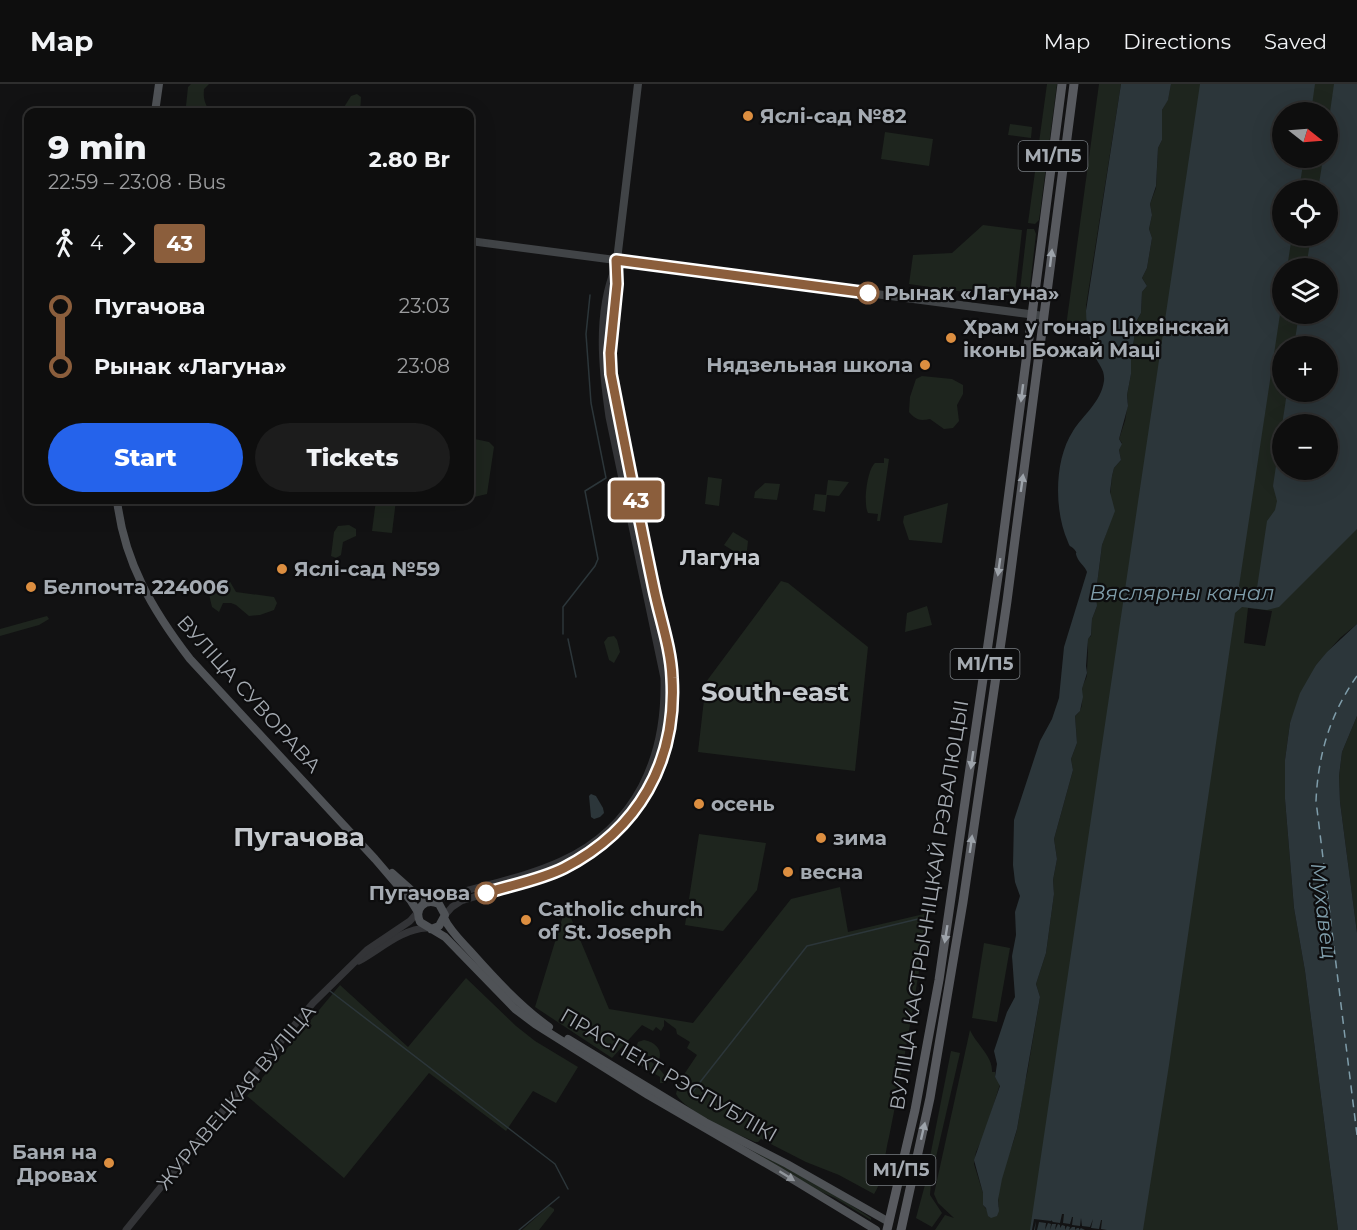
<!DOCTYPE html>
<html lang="en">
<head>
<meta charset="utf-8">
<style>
  body { margin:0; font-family:Montserrat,sans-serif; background:#1c1c1c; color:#f1f3f6; height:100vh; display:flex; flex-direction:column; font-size:22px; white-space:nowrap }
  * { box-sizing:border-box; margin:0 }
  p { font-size:20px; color:#9b9c9e }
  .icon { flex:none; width:33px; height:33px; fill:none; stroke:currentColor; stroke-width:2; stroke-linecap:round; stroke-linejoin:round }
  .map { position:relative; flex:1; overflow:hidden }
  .side { position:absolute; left:24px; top:24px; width:450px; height:396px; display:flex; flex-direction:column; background:#0e0e0e; border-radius:12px; box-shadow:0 6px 24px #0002,0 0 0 2px #2e2e2e }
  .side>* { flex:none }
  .badge { padding:0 12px; border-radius:4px; font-size:21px; line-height:39px }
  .needle { width:39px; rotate:107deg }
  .controls { position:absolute; left:1272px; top:18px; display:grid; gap:12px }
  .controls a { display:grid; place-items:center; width:66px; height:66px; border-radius:50%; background:#0e0e0e; box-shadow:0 6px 24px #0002,0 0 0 2px #2e2e2e; font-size:30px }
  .map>.badge { position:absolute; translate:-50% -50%; box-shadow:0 0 0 3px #fff }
  .legs { display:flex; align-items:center; gap:9px; height:66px; padding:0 24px; font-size:20px }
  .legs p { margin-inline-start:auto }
  .summary { display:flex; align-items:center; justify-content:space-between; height:102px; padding:0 24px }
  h1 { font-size:33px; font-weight:800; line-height:45px }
  .button { display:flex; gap:12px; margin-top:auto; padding:12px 24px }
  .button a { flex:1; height:69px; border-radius:36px; background:#2563eb; color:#fff; font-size:24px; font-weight:800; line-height:69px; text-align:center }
  .button a+a { background:#1c1c1c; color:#f1f3f6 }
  ul { padding:0 24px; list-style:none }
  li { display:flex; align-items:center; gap:21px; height:60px; font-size:22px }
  li i { display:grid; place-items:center; width:9px; height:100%; margin:0 8px; background:currentColor }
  li i::after { content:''; width:15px; height:15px; margin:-8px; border:4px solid; border-radius:50%; background:#0e0e0e }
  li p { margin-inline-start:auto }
  li:first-child i { background:linear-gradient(#0000 50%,currentColor 0) }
  li:last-child i { background:linear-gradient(currentColor 50%,#0000 0) }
  header { display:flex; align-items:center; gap:36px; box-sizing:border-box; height:84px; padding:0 30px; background:#0e0e0e; border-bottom:2px solid #2e2e2e }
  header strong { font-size:28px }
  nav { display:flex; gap:33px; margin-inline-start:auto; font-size:21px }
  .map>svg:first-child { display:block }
  .green { fill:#1e251e; fill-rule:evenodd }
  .water { fill:#2c363a; fill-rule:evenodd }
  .pier { fill:#121213 }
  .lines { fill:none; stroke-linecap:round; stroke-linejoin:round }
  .stream { stroke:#2c363a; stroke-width:1.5 }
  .ferry { stroke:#7f9daa; stroke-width:1.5; stroke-dasharray:8 6; stroke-linecap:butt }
  .tertiary { stroke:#333437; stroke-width:7 }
  .secondary { stroke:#414447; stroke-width:8 }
  .primary { stroke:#4f5256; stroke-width:8 }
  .trunk { stroke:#585a5f; stroke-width:9 }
  .oneway { fill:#9da3aa }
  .oneway2 { fill:#90959b }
  .line-1-casing { stroke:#fff; stroke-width:14 }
  .line-1 { stroke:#8b5e3c; stroke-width:9 }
  .poi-dot { fill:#dc8e40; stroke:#0d0d0e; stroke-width:2 }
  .stop-1-dot { fill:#fff; stroke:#8b5e3c; stroke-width:3 }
  .labels { text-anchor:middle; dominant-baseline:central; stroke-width:4.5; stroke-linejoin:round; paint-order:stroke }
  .shield { fill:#0d0d0e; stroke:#777c81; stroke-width:1.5 }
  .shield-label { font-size:18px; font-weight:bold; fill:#a5abb2 }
  .poi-label { font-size:20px; font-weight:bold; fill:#a5abb2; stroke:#0d0d0e; text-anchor:start }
  .stop-label { font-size:20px; font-weight:bold; fill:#a5abb2; stroke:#0d0d0e; text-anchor:start }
  .street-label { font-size:20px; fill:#a5abb2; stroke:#0d0d0e }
  .neighbourhood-label { font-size:21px; font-weight:bold; fill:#c5c9ce; stroke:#0d0d0e }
  .water-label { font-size:21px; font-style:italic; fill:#7f9daa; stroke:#0d0d0e }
  .district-label { font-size:26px; font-weight:bold; fill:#c5c9ce; stroke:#0d0d0e }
</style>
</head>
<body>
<header>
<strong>Map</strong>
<nav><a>Map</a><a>Directions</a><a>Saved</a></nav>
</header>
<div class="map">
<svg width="1357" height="1146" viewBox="0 0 1357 1146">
  <rect width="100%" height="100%" fill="#121213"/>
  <g class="green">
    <path d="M191 0H209L204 5C203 15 205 20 210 28H196L195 23 193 22 191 26 186 22 188 3Z"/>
    <path d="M1047 0H1057L1039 136 1035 140 1028 139Z"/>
    <path d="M1099 0H1121L1086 222 1088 244 1080 241 1065 250Z"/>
    <path d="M1171 0H1357V540L1340 554 1316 581 1290 639 1285 676V715L1294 824 1305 887 1338 1146H935L945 1131 954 1134 938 1119 934 1110 970 946C976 960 993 972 992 988H995V993L1000 1000 985 1049 976 1068 974 1080 983 1109V1121L987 1126 999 1123C994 1101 1012 1067 1017 1045 1021 1026 1022 1008 1027 990L1040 913 1036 900 1046 869 1054 810 1053 796 1057 775 1054 755 1073 686 1071 675 1077 659 1075 632C1084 626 1082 616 1082 606 1082 600 1088 594 1087 588 1087 578 1089 566 1087 555L1091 552 1092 535 1097 522 1096 508 1102 461 1114 427 1110 412 1112 392 1114 384 1121 376 1119 366 1122 359 1119 355 1125 337 1128 319 1127 311 1131 290V274L1137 236 1141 229 1142 208 1147 202 1142 194 1147 184 1152 154 1149 145 1152 131 1150 120 1156 104 1158 64 1162 56V26L1168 15ZM1282 28H1328V74H1282ZM1282 106H1328V152H1282ZM1282 184H1328V230H1282ZM1282 262H1328V308H1282ZM1282 340H1328V386H1282ZM1248 524 1272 527 1265 562 1244 559Z"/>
    <path d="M357 10 361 13 360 28H341L351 12Z"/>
    <path d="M1010 40 1032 43 1031 54 1008 51Z"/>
    <path d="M885 48 933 55 929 82 881 75Z"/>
    <path d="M983 141 1022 146 1015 209 999 213 909 200 913 171 952 169Z"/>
    <path d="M1027 145H1034L1036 150 1029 211 1022 210 1020 206Z"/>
    <path d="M922 292 952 295 963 301V310L957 321 959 337 953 344 944 345 930 335C920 337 916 336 909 328L910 313 916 295Z"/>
    <path d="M470 354 489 358 494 363 487 410 470 414Z"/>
    <path d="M884 374 889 375 880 437H877L878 430 868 429C863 420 867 386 875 379H884Z"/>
    <path d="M708 393 722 395 719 422 705 420Z"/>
    <path d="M828 396 849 398 839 412 827 411 825 428 813 426 815 410 826 411Z"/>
    <path d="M765 399 780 400 777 416 754 414 755 408Z"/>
    <path d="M376 416H396L392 449 372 447Z"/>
    <path d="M948 419 942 459 909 456 903 438 904 432Z"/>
    <path d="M349 441 356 445V452L343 458 341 471 336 474 331 472 334 448 338 442Z"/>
    <path d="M733 448 748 457 746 475 724 461Z"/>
    <path d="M224 495 229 496 236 508 274 513 277 519 274 526 260 531 249 532 236 521 231 519H223L219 528 212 523 207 502 208 498Z"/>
    <path d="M781 497 788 499 868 563 855 687 698 668 706 598Z"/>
    <path d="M927 522 932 541 905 548 907 529Z"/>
    <path d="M47 532 49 535 39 541 0 552V545Z"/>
    <path d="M614 552 617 556 620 568 614 579 609 576 604 558 608 553Z"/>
    <path d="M1357 632V849L1340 718 1339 692 1342 668Z"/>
    <path d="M699 750 766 759 757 806 723 847 685 841Z"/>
    <path d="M840 803 848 848 928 829C917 904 904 978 889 1053 885 1068 883 1098 874 1110L839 1091 806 1078 761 1055 758 1058H755C737 1050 684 1027 676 1010L679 998 697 971 687 964 690 958 677 950 676 945 664 936V942L661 947 656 943 653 947 642 941 612 974 535 923 566 822 609 925 693 939 791 815Z"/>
    <path d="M984 859 1010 864 997 938 972 934Z"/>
    <path d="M466 894 516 942 535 957 578 983 556 1019 533 1007 506 1047 429 989 344 1094 247 1012 340 901 408 963Z"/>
    <path d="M644 956C655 958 664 966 658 978L636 964 638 958Z"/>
    <path d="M951 967 960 969 931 1095 926 1093Z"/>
    <path d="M626 969C639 967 658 981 665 992V999H660V993L632 976H624L622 972Z"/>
    <path d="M746 1063 820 1101 871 1134V1136L835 1114 812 1104Z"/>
    <path d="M926 1097 931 1099 930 1111 942 1129 932 1143 916 1134Z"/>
    <path d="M549 1122 554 1125V1127L539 1146H522Z"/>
  </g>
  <g class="water">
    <path d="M1121 0H1171L1168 16 1162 26V56L1158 64 1156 102 1150 120 1152 131 1149 145 1152 154 1147 184 1142 194 1147 202 1142 208 1141 229 1137 236 1131 274V290L1127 311 1128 322 1119 355 1122 360 1119 366 1121 376 1114 384 1112 392 1110 408 1115 427 1102 461 1096 508 1097 522 1092 535 1091 551 1088 555 1086 582 1087 589 1082 605 1083 613 1080 627 1075 632 1077 659 1071 675 1073 686 1054 755 1057 775 1053 796 1054 810 1046 869 1036 900 1040 913 1017 1045 1002 1095 998 1116 999 1127 997 1132 991 1134 988 1132 986 1124 983 1121V1109L974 1076 1000 1002 995 993 997 980 994 967 1007 928 1015 913 1012 872 1016 851 1015 828 1020 812 1015 798 1013 781 1014 736 1040 657 1052 635 1059 614 1064 563 1087 488C1085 482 1079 479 1077 473 1074 466 1079 471 1074 465 1070 461 1070 464 1068 458 1054 427 1054 376 1073 347 1084 330 1101 318 1104 297 1105 285 1099 282 1095 272 1091 258 1086 242 1086 227Z"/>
    <path d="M1200 0H1315L1311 28H1282V74H1304L1299 106H1282V152H1292L1287 184H1282V217L1239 502 1242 507 1251 509 1257 504 1267 437 1275 426 1277 417 1273 402 1287 308H1328V262H1294L1299 230H1328V184H1306L1311 152H1328V106H1318L1322 81 1325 74H1328L1330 59 1328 42 1334 0H1357V445L1279 523 1267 526 1242 523 1235 529 1169 981 1143 1146H1030ZM1282 340H1328V386H1282Z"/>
    <path d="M1357 540V632L1342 668 1339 692 1340 718 1357 849V1146H1338L1305 887 1294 824 1285 715V676L1290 639 1300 609 1316 581 1327 568Z"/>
    <path d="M591 710 596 712 603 724 604 729 600 733 594 735 591 733 589 712Z"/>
  </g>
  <path class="pier" d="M1062 1130H1064L1063 1139 1070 1140 1072 1133H1073L1072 1141 1080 1142 1081 1134 1082 1142 1090 1143 1093 1135 1091 1144 1099 1145 1101 1136H1102L1101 1145 1107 1146H1085L1081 1144 1079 1146V1144H1077L1075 1146V1143H1072L1069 1146 1070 1143 1067 1142 1065 1146V1142L1062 1141 1060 1144V1141L1058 1140 1055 1146 1056 1140H1052L1050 1146 1051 1140 1048 1139 1045 1146 1046 1139 1039 1138 1037 1146H1035L1036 1137 1034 1146H1032L1034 1135 1051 1137V1136L1053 1138 1060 1139Z"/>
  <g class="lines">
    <g class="stream">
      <path d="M563 550V523L595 482 598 475 585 407 606 394 591 319 586 250 590 211"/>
      <path d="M568 555 576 593"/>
      <path d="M330 907 555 1080 568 1105"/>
      <path d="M690 1011 807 862 926 833"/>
      <path d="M519 1146 559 1113"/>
    </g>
    <path class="ferry" d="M1357 592C1330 630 1318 671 1316 717L1357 1051"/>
    <g class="tertiary">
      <path d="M431 817C473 803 522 795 561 777 637 742 666 673 664 594L609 333C602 285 596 230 615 184"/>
      <path d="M445 831 452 823 461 817C508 802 559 792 600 762 652 723 677 658 672 594 671 577 666 561 663 545 657 521 652 497 647 473 635 412 623 352 611 290L610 269 617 200V176"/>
      <path d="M359 877C381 865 401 845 427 844"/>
      <path d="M126 1146 234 1013 313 919 367 866 410 837 417 829"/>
    </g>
    <g class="secondary">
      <path d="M470 157 1044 232"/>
      <path d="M617 176 638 0"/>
    </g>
    <g class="primary">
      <path d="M155 28 159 0"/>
      <path d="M117 416C124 478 153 527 190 575L375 775 411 817 418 828"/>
      <path d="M392 789 419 813 429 817"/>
      <path d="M444 834C450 847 461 857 471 868 495 895 520 922 549 943"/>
      <path d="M431 845 439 842 445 831 439 820C425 814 414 824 420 838L445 853 515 925 535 940 648 1011 779 1087 876 1146"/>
      <path d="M568 955 705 1038 787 1080 889 1138"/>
    </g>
    <g class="trunk">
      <path d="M887 1146 915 1026 939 896 999 485 1062 0"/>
      <path d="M901 1146 930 1014 963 818 1007 517 1074 0"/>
    </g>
  </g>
  <defs><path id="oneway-solid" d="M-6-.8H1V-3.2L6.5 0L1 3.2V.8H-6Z" transform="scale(1.5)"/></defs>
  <g class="oneway">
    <use href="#oneway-solid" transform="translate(1051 174) rotate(-83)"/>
    <use href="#oneway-solid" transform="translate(1022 309) rotate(97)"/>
    <use href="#oneway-solid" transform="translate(1022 399) rotate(-82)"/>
    <use href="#oneway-solid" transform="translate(999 483) rotate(98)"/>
    <use href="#oneway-solid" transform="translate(972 676) rotate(98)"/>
    <use href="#oneway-solid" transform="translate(971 760) rotate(-82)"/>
    <use href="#oneway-solid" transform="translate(946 850) rotate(99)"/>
    <use href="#oneway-solid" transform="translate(923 1047) rotate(-77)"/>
  </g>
  <use class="oneway2" href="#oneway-solid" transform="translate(787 1092) rotate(32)"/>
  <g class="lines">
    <g class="line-1-casing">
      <path id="line-1" d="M486 809C511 801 540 796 564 784 638 746 677 678 672 594 671 564 660 534 654 505 639 434 625 362 611 290L610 269 617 200 616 176 868 209"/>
    </g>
    <use href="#line-1" class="line-1"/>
  </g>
  <g class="poi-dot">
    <circle cx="748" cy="32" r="6"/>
    <circle cx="951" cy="254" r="6"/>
    <circle cx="925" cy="281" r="6"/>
    <circle cx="282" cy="485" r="6"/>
    <circle cx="31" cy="503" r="6"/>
    <circle cx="699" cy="720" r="6"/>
    <circle cx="821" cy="754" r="6"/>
    <circle cx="788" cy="788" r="6"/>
    <circle cx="526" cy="836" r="6"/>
    <circle cx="109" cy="1079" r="6"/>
  </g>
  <g class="stop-1-dot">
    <circle cx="868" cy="209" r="10"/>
    <circle cx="486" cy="809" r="10"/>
  </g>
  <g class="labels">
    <g class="shield">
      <rect x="1018.5" y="57" width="69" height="30" rx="4.5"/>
      <rect x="950.5" y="565" width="69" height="30" rx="4.5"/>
      <rect x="866.5" y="1071" width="69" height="30" rx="4.5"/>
    </g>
    <g class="shield-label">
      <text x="1053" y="72">М1/П5</text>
      <text x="985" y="580">М1/П5</text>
      <text x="901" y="1086">М1/П5</text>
    </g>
    <g class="poi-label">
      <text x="760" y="32">Яслі-сад №82</text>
      <text x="963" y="243">Храм у гонар Ціхвінскай<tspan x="963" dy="23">іконы Божай Маці</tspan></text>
      <text x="913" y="281" text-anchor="end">Нядзельная школа</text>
      <text x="294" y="485">Яслі-сад №59</text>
      <text x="43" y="503">Белпочта 224006</text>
      <text x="711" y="720">осень</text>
      <text x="833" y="754">зима</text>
      <text x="800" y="788">весна</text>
      <text x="538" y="825">Catholic church<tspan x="538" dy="23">of St. Joseph</tspan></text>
      <text x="97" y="1068" text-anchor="end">Баня на<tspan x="97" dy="23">Дровах</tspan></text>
    </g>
    <g class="stop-label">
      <text x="884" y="209">Рынак «Лагуна»</text>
      <text x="470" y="809" text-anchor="end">Пугачова</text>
    </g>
    <g class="street-label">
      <text transform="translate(249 610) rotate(48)">ВУЛІЦА СУВОРАВА</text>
      <text transform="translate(929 821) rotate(-81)">ВУЛІЦА КАСТРЫЧНІЦКАЙ РЭВАЛЮЦЫІ</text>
      <text transform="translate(669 991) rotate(30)">ПРАСПЕКТ РЭСПУБЛІКІ</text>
      <text transform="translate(236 1013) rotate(-50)">ЖУРАВЕЦКАЯ ВУЛІЦА</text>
    </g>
    <g class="neighbourhood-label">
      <text x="720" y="473">Лагуна</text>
    </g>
    <g class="water-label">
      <text x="1182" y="508">Вяслярны канал</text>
      <text transform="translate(1324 827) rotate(83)">Мухавец</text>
    </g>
    <g class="district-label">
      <text x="775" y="608">South-east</text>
      <text x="299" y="753">Пугачова</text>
    </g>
  </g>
</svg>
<div class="controls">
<a><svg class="needle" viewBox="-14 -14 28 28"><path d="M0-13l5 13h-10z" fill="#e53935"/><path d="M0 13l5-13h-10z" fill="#9b9c9e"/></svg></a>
<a><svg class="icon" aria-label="locate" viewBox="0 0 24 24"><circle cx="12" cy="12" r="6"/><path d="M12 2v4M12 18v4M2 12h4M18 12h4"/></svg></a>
<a><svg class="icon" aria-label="layers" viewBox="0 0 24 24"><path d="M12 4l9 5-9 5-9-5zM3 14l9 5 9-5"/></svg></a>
<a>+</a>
<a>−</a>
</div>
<b class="badge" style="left:636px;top:416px;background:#8b5e3c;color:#fff">43</b>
<section class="side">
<div class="summary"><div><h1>9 min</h1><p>22:59 – 23:08 · Bus</p></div><b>2.80 Br</b></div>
<div class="legs"><svg class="icon" aria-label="walk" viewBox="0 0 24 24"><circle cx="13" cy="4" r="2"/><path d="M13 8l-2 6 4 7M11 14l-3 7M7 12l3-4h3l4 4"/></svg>4<svg class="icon" aria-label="forward" viewBox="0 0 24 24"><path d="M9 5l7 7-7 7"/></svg><b class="badge" style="background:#8b5e3c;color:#fff">43</b></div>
<ul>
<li><i style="color:#8b5e3c"></i><b>Пугачова</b><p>23:03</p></li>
<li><i style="color:#8b5e3c"></i><b>Рынак «Лагуна»</b><p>23:08</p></li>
</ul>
<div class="button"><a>Start</a><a>Tickets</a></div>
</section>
</div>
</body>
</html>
